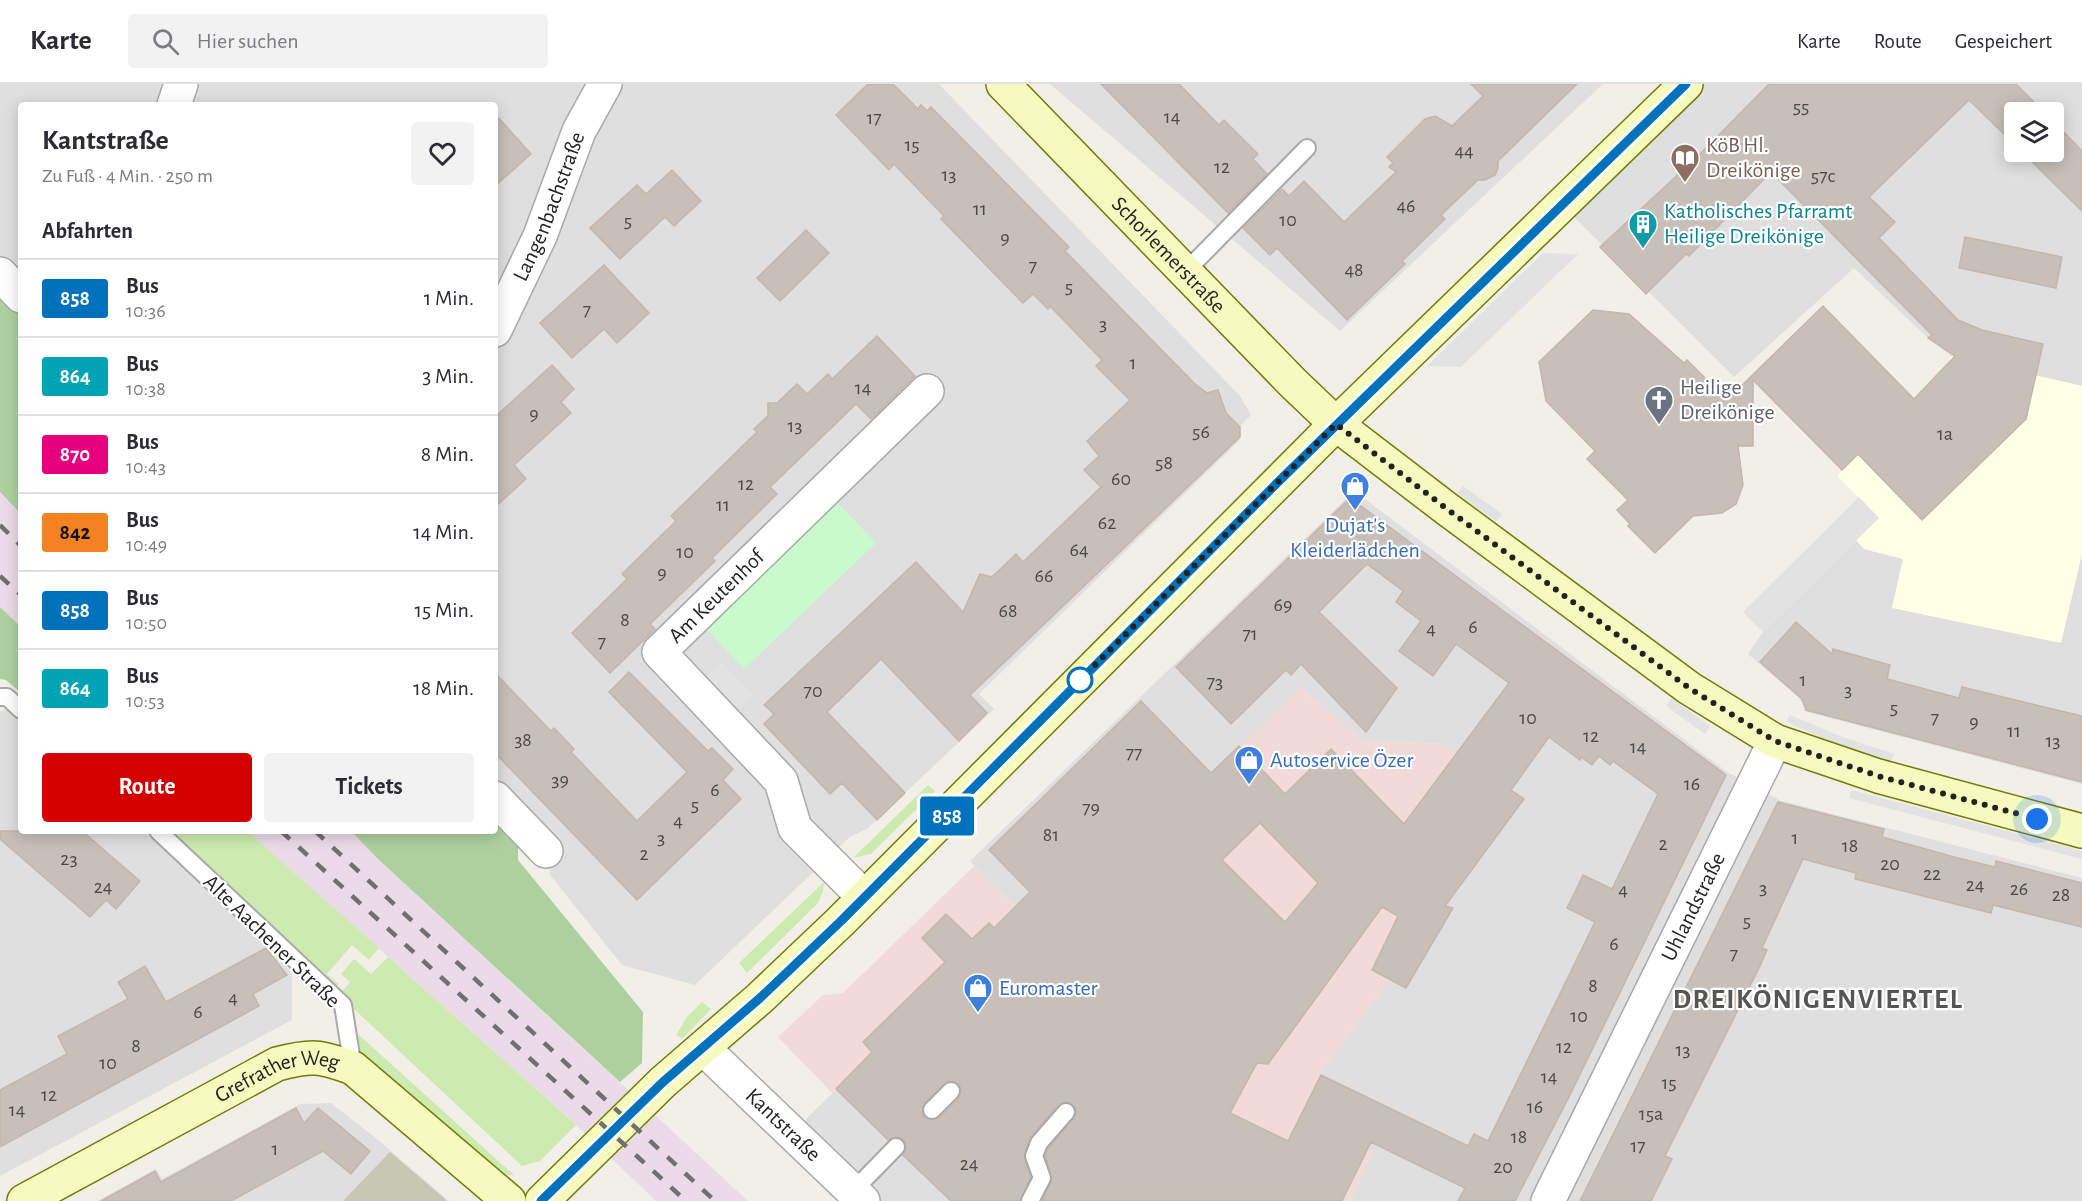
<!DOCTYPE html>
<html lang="de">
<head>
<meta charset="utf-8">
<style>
  body { margin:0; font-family:"Alegreya Sans",sans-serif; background:#f2f2f3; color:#2b2b33; height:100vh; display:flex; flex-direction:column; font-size:22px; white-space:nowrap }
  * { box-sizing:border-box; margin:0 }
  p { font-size:20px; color:#7c7c81 }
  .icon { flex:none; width:33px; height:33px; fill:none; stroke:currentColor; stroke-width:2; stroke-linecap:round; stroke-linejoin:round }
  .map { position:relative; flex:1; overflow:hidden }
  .side { position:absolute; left:18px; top:18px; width:480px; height:732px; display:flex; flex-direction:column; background:#fff; border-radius:6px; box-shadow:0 3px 15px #0003 }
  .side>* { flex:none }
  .badge { padding:0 12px; border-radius:4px; font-size:21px; line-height:39px }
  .buttons { position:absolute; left:2004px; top:18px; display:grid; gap:12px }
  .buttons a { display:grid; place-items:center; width:60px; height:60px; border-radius:6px; background:#fff; box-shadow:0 3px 15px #0003; font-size:30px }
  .you { position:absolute; width:30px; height:30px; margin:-15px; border:4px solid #fff; border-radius:50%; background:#1a73e8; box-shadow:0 0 0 9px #1a73e833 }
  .map>.badge { position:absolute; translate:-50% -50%; box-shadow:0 0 0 3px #fff }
  h2 { padding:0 24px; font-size:22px; line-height:54px }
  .round { display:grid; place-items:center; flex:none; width:63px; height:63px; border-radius:6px; background:#f2f2f3 }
  .head { display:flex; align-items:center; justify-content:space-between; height:102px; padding:0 24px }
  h1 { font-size:28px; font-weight:700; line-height:45px }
  .action { display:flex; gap:12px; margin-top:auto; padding:12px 24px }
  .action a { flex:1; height:69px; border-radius:6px; background:#d40000; color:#fff; font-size:24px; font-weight:700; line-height:69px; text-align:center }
  .action a+a { background:#f2f2f3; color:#2b2b33 }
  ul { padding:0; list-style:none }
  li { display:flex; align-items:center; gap:18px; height:78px; padding:0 24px; border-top:2px solid #e1e1e2 }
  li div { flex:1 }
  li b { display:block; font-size:22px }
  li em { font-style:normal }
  li .badge { min-width:66px; font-weight:700; text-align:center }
  header { display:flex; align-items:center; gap:36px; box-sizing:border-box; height:84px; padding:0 30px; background:#fff; border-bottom:2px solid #e1e1e2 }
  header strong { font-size:28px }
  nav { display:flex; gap:33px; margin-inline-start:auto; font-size:21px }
  .search { width:420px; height:54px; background:#f2f2f3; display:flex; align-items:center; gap:15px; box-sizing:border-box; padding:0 21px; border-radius:6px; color:#7c7c81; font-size:22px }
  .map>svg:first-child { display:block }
  .residential { fill:#e0dfdf; fill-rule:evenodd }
  .commercial { fill:#f2dad9 }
  .industrial { fill:#ebdbe8 }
  .education { fill:#ffffe5 }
  .construction { fill:#c7c7b4 }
  .grass { fill:#cdebb0 }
  .forest { fill:#add19e }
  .park { fill:#c8facc }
  .parking { fill:#e2e2e2 }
  .building { fill:#c7bfb8; stroke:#c4b6ab; stroke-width:1.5; fill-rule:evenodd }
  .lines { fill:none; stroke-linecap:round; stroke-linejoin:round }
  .lane-casing { stroke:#a9a9a9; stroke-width:20 }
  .street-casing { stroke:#a9a9a9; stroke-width:36 }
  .secondary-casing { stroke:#707d05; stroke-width:36 }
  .lane { stroke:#fff; stroke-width:16 }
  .street { stroke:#fff; stroke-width:33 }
  .secondary { stroke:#f7fabf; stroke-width:33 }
  .rail { stroke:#707070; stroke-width:4.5; stroke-dasharray:12 12; stroke-linecap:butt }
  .line-casing { stroke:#fff; stroke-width:14 }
  .line { stroke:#0072bc; stroke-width:9 }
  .walk { stroke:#222; stroke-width:6; stroke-dasharray:0 10.8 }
  .stop-dot { fill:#fff; stroke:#0072bc; stroke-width:3 }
  .labels { text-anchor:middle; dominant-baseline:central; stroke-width:4.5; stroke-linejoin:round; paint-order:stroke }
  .number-label { font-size:20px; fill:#4b4948 }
  .education-label { font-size:22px; fill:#785e54; stroke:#fff; text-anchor:start }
  .street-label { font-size:22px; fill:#222; stroke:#fff }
  .culture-label { font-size:22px; fill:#0d838f; stroke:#fff; text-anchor:start }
  .worship-label { font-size:22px; fill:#5b616d; stroke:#fff; text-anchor:start }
  .shop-label { font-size:22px; fill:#366cbe; stroke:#fff; text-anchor:start }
  .district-label { font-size:28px; font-weight:bold; letter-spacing:1.5px; fill:#555; stroke:#fff }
</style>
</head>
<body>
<header>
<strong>Karte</strong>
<div class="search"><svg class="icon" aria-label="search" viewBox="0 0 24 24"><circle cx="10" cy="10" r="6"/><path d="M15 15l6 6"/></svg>Hier suchen</div>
<nav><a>Karte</a><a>Route</a><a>Gespeichert</a></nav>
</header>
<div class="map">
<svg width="2082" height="1117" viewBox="0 0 2082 1117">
  <rect width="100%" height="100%" fill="#f2efe9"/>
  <g class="residential">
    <path d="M0 0H939L1240 312 1251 331 1241 341 1240 356 979 610 994 625 867 745 850 753 695 901 622 881 550 791 553 757 495 697V21H21V203L0 181Z"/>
    <path d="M1050 0H1603L1340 247Z"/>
    <path d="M1688 0H2082V302L1951 272 1928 254 1854 184 1734 293 1563 122ZM2014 28H2054V68H2014Z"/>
    <path d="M1357 409 1727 688 1779 716 2082 794V1117H1351L1373 1067 1301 1031 1321 988 1390 895 1443 660 1362 656 1301 603 1062 868 974 782 970 777 1350 411Z"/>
    <path d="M1856 456 1864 465 1903 475 1892 524 2082 470V700L1807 628 1799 614 1748 570 1763 548Z"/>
    <path d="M9 625 21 636V747H143L269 861 292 890V936L0 1092V627Z"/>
    <path d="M878 964 1041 1117H870L795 1046Z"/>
    <path d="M331 1019 377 1055 449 1117H97L156 1085 162 1095 300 1020Z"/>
  </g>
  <path class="commercial" d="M1301 603 1362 656 1443 660 1524 715 1321 988 1301 1031 1374 1067 1351 1117H1041L878 964 832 1009 778 953 823 911 843 909 974 782 1062 868 1153 748Z"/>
  <g class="industrial">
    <path d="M0 408 21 430V543L0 523Z"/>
    <path d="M247 747H351L378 775 748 1117H656L576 1041Z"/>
  </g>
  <path class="education" d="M1951 272 2082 302V470L2061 559 1892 524 1903 475 1864 465 1856 456 1879 434 1837 392 1914 315 1949 278Z"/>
  <path class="construction" d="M390 1068 444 1114 446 1117H343Z"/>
  <g class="grass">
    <path d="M928 701 935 707 871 770 853 774Z"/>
    <path d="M247 747 379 864 369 876 352 861 327 890 339 900 334 906 279 854 173 748Z"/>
    <path d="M824 798 823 808 818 819 747 889 739 879Z"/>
    <path d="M388 873 576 1041 540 1077 522 1082 339 911 350 898 341 890 354 875 371 890Z"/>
    <path d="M702 918 711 925 683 954 676 952 686 934Z"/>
    <path d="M358 950 514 1091H504L493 1086 359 965Z"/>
  </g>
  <g class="forest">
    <path d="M0 202 21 224V430L0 408Z"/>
    <path d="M0 523 21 543V609L6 596 0 595Z"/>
    <path d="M495 727 518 751V776L643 928 642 979 620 998 378 775 351 747H495Z"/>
  </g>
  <path class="park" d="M836 417 876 459 744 585 704 542Z"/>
  <g class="parking">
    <path d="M1543 169 1578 170 1461 283 1427 282Z"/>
    <path d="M1463 402 1502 430 1496 437 1457 409Z"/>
    <path d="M1859 413 1879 434 1763 548 1743 528Z"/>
    <path d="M722 578 754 611 734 631 701 598Z"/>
    <path d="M1671 614 1710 642 1705 650 1666 622Z"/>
    <path d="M1790 631 1845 654 1894 670 1891 677 1841 662 1786 638Z"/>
    <path d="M1851 706 2082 767V775L1849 714Z"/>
  </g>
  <g class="building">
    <path d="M868 0H893L918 25 921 21 927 27 931 23 1069 163 1065 167 1194 299 1207 309 1218 306 1226 329 1240 343V353L970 611 987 629 959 657 881 575 827 628 905 709 877 736 842 699 830 710 764 640 774 630 764 621 916 478 963 528 980 490 992 493 1016 470 1023 478 1101 403 1084 386 1099 372 1087 357 1130 316 1096 282 1102 276 1050 222 1048 225 1033 210 1023 219 941 135 944 132 894 80 889 86 836 31Z"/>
    <path d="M1101 0H1179L1219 41 1224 36 1258 70 1253 75 1267 90 1228 129Z"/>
    <path d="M1471 0H1577L1498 77V84L1495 91 1485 96H1478L1441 131 1445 135 1402 177 1405 180 1347 236 1277 164 1270 171 1243 144 1282 105 1289 112 1304 97 1344 138 1396 88 1389 83 1393 79 1387 73 1425 35 1435 32 1452 42 1483 12Z"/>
    <path d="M1769 0H2016L2044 28H2014V60L1969 16 1869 113 1895 138 1879 154 1958 236 1982 246 2043 260 2026 335 1922 436 1858 370 1842 386 1753 296V362H1738L1743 401 1736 420 1722 429 1693 432 1655 469 1628 442 1630 440 1617 426 1628 416 1587 375 1595 367 1546 317 1539 278 1593 226 1629 230 1684 279 1687 276 1727 316 1823 222 1914 315 1955 272 1928 254 1932 251 1771 88 1689 172 1686 170 1646 210 1600 163 1700 70Z"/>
    <path d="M495 30 531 70 495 102Z"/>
    <path d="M2054 38 2082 67V127L2022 68H2054Z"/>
    <path d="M672 86 701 117 674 142 665 133 620 175 590 144 637 101 646 110Z"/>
    <path d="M806 146 829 169 780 217 757 194Z"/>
    <path d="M1965 153 2062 173 2056 204 1959 184Z"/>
    <path d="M604 181 649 229 617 259 604 245 572 274 540 239Z"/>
    <path d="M877 252 915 292 871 335 856 320 793 381 770 403 777 410 712 474 715 477 650 540 655 545 610 589 572 549 627 495 622 490 676 437 671 432 757 348 754 345 768 332V319H777L797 300 807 310 828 290 832 295Z"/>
    <path d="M552 281 574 305 561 318 571 329 514 381 526 395 495 423V333Z"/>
    <path d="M1350 414 1726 691 1568 1015 1515 1117H1458L1465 1104 1371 1058 1342 1117H1042L1052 1095 1045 1072 1048 1065 1076 1031V1024L1067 1018 1058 1021 1029 1055 1024 1075 1031 1093 1020 1117H951L903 1071 906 1065 904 1056 898 1053 888 1056 836 1005 872 968 863 958 945 878 922 854 946 830 972 855 989 839 994 844 1030 808 989 766 1141 617 1211 689 1239 662 1285 710 1331 665 1404 740 1509 599 1456 560 1433 592 1399 567 1421 537 1396 518 1403 507 1367 480 1319 528 1397 604 1366 648 1301 580 1291 591 1286 586 1231 640 1176 583ZM1549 653 1580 676 1581 673 1592 681 1599 672 1610 681 1613 677 1658 710 1612 805 1583 791 1575 808 1567 824 1595 838 1488 1057 1474 1050 1468 1062 1321 991 1288 1057 1230 1029 1257 979 1268 980 1382 823 1398 832 1372 886 1406 904 1453 824 1445 822 1524 715 1511 706ZM1260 739 1318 799 1285 838 1222 776ZM949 997 959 1000 961 1005 959 1014 939 1034 934 1036 925 1034 922 1028 924 1019Z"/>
    <path d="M1796 538 1832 570 1833 565 1890 581 1887 595 1959 614 1962 603 2082 632V698L1806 626 1802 615 1760 578Z"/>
    <path d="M629 588 708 667 712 664 733 685 723 696 741 715 637 816 495 669V589L551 647 554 644 574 665 571 668 637 737 687 688 609 608Z"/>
    <path d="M1778 718 1884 745 1882 753 1958 774 1995 783 1996 777 2082 799V843L1993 821 1991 829 1855 795 1856 789 1803 775 1762 864 1767 866 1761 880 1665 1072 1672 1075 1651 1117H1580Z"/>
    <path d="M0 747H82L140 797 116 825 106 816 90 833 0 755Z"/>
    <path d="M266 864 287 891 253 910 259 922 0 1063V1006L67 970 58 952 128 915 118 898 145 882 166 918Z"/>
    <path d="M296 1024 304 1039 318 1024 370 1067 351 1090 323 1067 231 1117H101L155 1087 161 1098Z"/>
  </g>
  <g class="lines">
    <g class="lane-casing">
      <g id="lane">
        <path d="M1186 187 1307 64"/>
        <path d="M0 613H7L21 626"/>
        <path d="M158 747 343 921 353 984"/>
        <path d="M932 1026 951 1007"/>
        <path d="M853 1107 896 1063"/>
        <path d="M1030 1117 1042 1094 1034 1072 1039 1059 1066 1028"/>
      </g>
    </g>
    <g class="street-casing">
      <g id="street">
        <path d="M174 21 181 0"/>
        <path d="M0 190 21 212"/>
        <path id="s1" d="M495 246 540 152 579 47 605 0"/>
        <path d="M495 714 546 767"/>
        <path id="s2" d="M864 813 795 744 781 697 659 568 927 307"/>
        <path id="s3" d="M703 964 863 1117"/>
        <path id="s4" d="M1548 1117 1775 657"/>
      </g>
    </g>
    <g class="secondary-casing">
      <g id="secondary">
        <path id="s5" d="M1003 0 1293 299 1336 340 1447 425 1689 604 1775 657 1878 692 2082 747"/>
        <path id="s6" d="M24 1117 277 980C312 971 320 972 353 984L509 1117"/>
        <path d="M542 1117 663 998 760 914 841 837 1336 340 1686 0"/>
      </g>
    </g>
    <use href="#lane" class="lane"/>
    <use href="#street" class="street"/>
    <use href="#secondary" class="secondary"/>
    <g class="rail">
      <path d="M0 441 21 462"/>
      <path d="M0 492 21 511"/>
      <path d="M281 747 686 1117"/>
      <path d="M315 747 715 1117"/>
    </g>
  </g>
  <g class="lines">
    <g class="line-casing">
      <path id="line" d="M541 1117 663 998 760 914 841 837 1276 400 1686 0"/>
    </g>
    <use href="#line" class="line"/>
    <path class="walk" d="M1080 596 1336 340 1447 425 1689 604 1775 657 1878 692 2037 735"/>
  </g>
  <defs>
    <g id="library-pin" transform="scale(1.5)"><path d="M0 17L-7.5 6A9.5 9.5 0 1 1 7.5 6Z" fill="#8d6e63" stroke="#fff"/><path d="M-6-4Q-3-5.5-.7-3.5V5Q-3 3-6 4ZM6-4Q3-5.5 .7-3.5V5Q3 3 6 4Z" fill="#fff"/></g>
    <g id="building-pin" transform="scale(1.5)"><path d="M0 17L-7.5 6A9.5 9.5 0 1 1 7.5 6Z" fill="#0f9aa8" stroke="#fff"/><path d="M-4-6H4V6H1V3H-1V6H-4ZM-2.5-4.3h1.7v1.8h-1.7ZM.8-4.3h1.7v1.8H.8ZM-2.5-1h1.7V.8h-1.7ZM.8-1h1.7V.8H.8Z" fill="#fff"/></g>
    <g id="church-pin" transform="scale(1.5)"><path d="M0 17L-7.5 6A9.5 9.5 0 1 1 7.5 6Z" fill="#6b7280" stroke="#fff"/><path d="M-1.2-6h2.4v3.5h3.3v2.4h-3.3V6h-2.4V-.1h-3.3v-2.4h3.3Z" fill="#fff"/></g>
    <g id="shop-pin" transform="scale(1.5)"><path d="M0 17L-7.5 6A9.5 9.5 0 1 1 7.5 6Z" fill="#3f7fe0" stroke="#fff"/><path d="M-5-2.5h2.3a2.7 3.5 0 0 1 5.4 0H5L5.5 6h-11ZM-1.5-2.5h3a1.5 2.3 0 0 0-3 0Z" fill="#fff"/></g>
  </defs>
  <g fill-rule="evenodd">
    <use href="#library-pin" x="1685" y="74"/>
    <use href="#building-pin" x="1643" y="140"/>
    <use href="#church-pin" x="1659" y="316"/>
    <use href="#shop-pin" x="1355" y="402"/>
    <use href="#shop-pin" x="1249" y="676"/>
    <use href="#shop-pin" x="978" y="904"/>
  </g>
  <circle class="stop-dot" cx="1080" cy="596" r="12"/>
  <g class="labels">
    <g class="number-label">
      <text x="1801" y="23">55</text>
      <text x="1172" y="33">14</text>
      <text x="874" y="34">17</text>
      <text x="912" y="61">15</text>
      <text x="1464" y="67">44</text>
      <text x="1222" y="83">12</text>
      <text x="949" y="91">13</text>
      <text x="1823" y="92">57c</text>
      <text x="1406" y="122">46</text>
      <text x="980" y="125">11</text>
      <text x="1288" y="136">10</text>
      <text x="628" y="137">5</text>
      <text x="1005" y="154">9</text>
      <text x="1033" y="182">7</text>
      <text x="1354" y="186">48</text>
      <text x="1069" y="203">5</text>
      <text x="587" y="226">7</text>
      <text x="1103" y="240">3</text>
      <text x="1133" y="279">1</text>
      <text x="863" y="304">14</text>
      <text x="534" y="330">9</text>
      <text x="795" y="342">13</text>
      <text x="1201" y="348">56</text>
      <text x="1945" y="350">1a</text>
      <text x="1164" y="379">58</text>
      <text x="1121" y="395">60</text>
      <text x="746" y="400">12</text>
      <text x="723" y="421">11</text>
      <text x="1107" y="439">62</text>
      <text x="1079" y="466">64</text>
      <text x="685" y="468">10</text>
      <text x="662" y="489">9</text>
      <text x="1044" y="492">66</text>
      <text x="1283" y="521">69</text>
      <text x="1008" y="527">68</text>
      <text x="625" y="536">8</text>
      <text x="1473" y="543">6</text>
      <text x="1431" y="545">4</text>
      <text x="1250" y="550">71</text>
      <text x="602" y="558">7</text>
      <text x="1803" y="596">1</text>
      <text x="1215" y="598">73</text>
      <text x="1848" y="606">3</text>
      <text x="813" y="607">70</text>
      <text x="1894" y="624">5</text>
      <text x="1528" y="634">10</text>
      <text x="1935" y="634">7</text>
      <text x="1974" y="638">9</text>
      <text x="2014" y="647">11</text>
      <text x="1591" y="652">12</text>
      <text x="523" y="656">38</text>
      <text x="2053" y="657">13</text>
      <text x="1638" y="663">14</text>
      <text x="1134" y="669">77</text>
      <text x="560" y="696">39</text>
      <text x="1692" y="700">16</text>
      <text x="715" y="706">6</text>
      <text x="695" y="721">5</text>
      <text x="1091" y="724">79</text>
      <text x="678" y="737">4</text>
      <text x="1051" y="751">81</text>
      <text x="661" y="754">3</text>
      <text x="1795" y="754">1</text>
      <text x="1663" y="760">2</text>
      <text x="1850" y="762">18</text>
      <text x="644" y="770">2</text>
      <text x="69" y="775">23</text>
      <text x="1890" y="780">20</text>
      <text x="1932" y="790">22</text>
      <text x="1975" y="801">24</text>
      <text x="103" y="803">24</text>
      <text x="1763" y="804">3</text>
      <text x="2019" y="805">26</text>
      <text x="1623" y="806">4</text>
      <text x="2061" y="811">28</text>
      <text x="1747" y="837">5</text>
      <text x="1614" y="860">6</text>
      <text x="1734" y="870">7</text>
      <text x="1593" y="902">8</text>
      <text x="233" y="914">4</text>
      <text x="198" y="928">6</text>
      <text x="1579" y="932">10</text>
      <text x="136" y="962">8</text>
      <text x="1564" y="963">12</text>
      <text x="1683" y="966">13</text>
      <text x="108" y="979">10</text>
      <text x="1549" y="993">14</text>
      <text x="1669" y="999">15</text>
      <text x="49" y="1011">12</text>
      <text x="1535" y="1023">16</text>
      <text x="17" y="1026">14</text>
      <text x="1651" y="1030">15a</text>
      <text x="1519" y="1053">18</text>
      <text x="1638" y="1062">17</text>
      <text x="275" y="1065">1</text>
      <text x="969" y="1080">24</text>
      <text x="1503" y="1083">20</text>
    </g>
    <g class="education-label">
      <text x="1706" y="61">KöB Hl.<tspan x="1706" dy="25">Dreikönige</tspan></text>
    </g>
    <g class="street-label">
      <text stroke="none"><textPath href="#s1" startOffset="135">Langenbachstraße</textPath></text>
      <text stroke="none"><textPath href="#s5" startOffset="238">Schorlemerstraße</textPath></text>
      <text stroke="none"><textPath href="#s2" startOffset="404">Am Keutenhof</textPath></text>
      <text stroke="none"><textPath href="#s4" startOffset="328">Uhlandstraße</textPath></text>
      <text transform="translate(272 857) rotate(44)">Alte Aachener Straße</text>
      <text stroke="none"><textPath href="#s6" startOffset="285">Grefrather Weg</textPath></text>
      <text stroke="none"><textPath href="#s3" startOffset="111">Kantstraße</textPath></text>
    </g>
    <g class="culture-label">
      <text x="1664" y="127">Katholisches Pfarramt<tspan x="1664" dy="25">Heilige Dreikönige</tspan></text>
    </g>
    <g class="worship-label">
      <text x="1680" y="303">Heilige<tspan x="1680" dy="25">Dreikönige</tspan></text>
    </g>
    <g class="shop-label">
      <text x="1355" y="441" text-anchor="middle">Dujat's<tspan x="1355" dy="25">Kleiderlädchen</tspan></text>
      <text x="1270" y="676">Autoservice Özer</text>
      <text x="999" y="904">Euromaster</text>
    </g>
    <g class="district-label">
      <text x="1818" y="916">DREIKÖNIGENVIERTEL</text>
    </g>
  </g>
</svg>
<div class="buttons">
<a><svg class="icon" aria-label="layers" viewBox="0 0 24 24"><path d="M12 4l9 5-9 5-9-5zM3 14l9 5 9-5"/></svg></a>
</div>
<div class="you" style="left:2037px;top:735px"></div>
<b class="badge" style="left:947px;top:732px;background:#0072bc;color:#fff">858</b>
<section class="side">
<div class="head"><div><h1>Kantstraße</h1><p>Zu Fuß · 4 Min. · 250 m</p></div><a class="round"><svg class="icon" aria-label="heart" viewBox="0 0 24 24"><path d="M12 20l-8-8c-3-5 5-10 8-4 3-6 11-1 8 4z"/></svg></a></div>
<h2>Abfahrten</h2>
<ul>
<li><span class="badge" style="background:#0072bc;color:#fff">858</span><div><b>Bus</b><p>10:36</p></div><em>1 Min.</em></li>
<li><span class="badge" style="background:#00a3b4;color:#fff">864</span><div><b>Bus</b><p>10:38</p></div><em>3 Min.</em></li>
<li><span class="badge" style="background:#e6007e;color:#fff">870</span><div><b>Bus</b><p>10:43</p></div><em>8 Min.</em></li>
<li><span class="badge" style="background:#f58220;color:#111">842</span><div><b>Bus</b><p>10:49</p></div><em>14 Min.</em></li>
<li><span class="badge" style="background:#0072bc;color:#fff">858</span><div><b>Bus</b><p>10:50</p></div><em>15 Min.</em></li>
<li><span class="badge" style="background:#00a3b4;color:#fff">864</span><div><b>Bus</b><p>10:53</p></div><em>18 Min.</em></li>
</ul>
<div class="action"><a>Route</a><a>Tickets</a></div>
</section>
</div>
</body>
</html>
